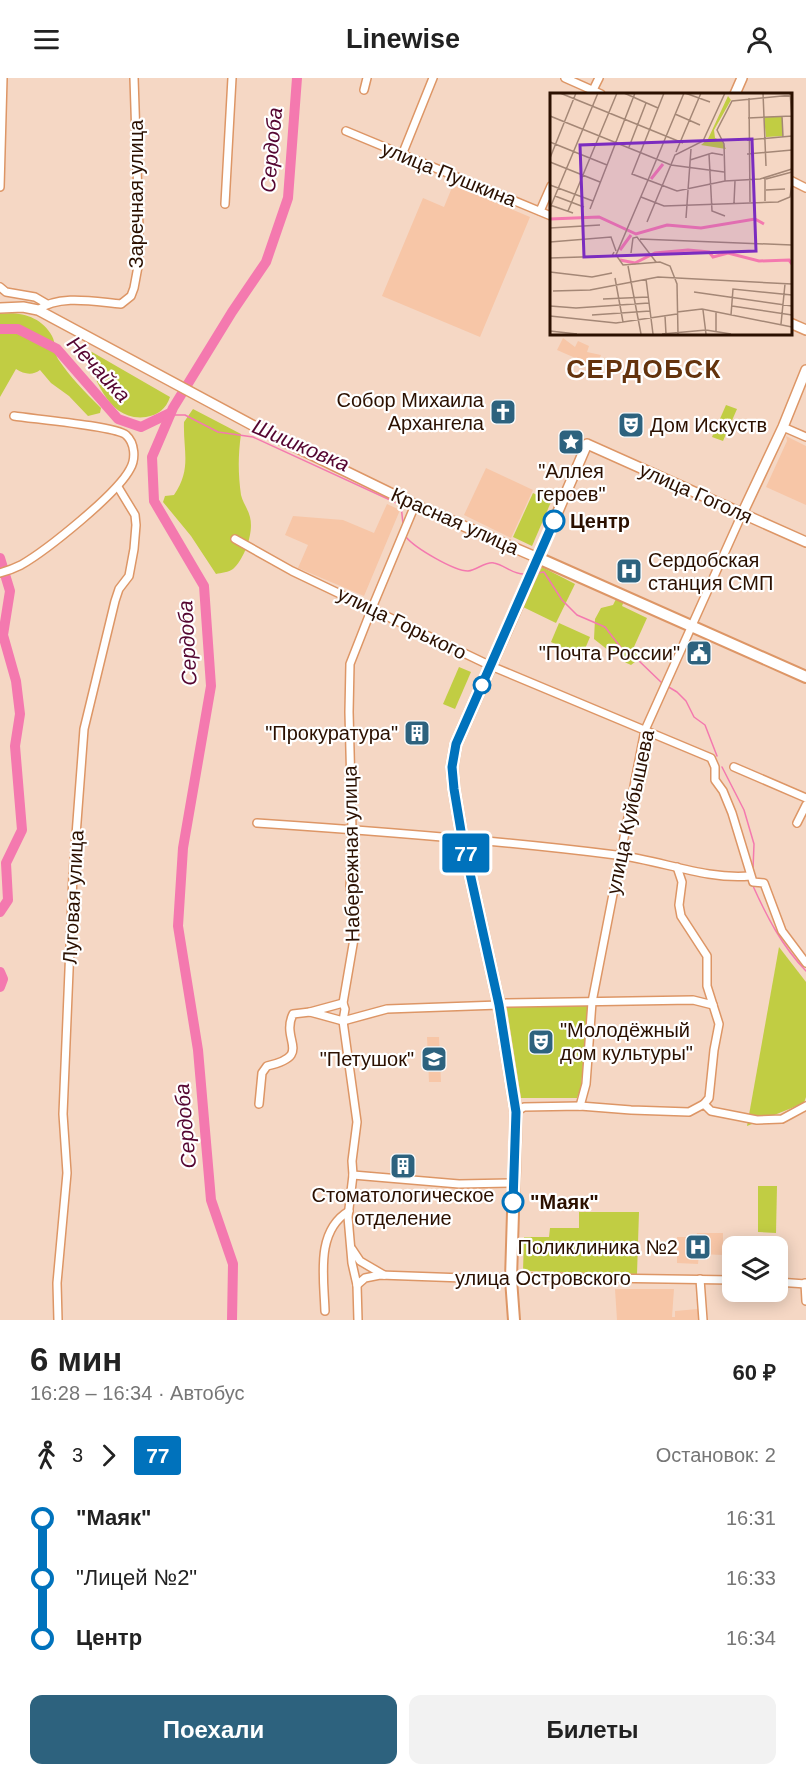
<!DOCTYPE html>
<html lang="ru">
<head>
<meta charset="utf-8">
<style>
  body { margin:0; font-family:Helvetica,sans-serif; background:#f2f2f2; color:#222; height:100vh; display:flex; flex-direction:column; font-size:22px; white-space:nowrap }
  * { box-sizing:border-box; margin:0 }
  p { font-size:20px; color:#767676 }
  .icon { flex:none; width:33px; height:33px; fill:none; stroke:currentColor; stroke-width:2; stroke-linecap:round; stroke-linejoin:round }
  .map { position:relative; height:1242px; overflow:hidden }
  .sheet { display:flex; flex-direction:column; background:#fff; flex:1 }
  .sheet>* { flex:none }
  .badge { padding:0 12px; border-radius:4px; font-size:21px; line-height:39px }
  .controls { position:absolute; left:722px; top:1158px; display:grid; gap:12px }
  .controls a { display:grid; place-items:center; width:66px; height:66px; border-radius:12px; background:#fff; box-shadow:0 3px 15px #0003; font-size:30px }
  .map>.badge { position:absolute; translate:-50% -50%; box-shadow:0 0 0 3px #fff }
  .legs { display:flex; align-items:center; gap:9px; height:66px; padding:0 30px; font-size:20px }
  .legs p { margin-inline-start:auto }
  .overview { display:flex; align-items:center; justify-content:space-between; height:102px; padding:0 30px }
  h1 { font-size:33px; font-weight:700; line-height:45px }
  .primary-button { display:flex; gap:12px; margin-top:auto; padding:12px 30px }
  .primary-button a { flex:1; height:69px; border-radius:12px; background:#2d627e; color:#fff; font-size:24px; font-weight:700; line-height:69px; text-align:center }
  .primary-button a+a { background:#f2f2f2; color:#222 }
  ul { padding:0 30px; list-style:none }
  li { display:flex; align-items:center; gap:21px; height:60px; font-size:22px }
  li i { display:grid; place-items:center; width:9px; height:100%; margin:0 8px; background:currentColor }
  li i::after { content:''; width:15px; height:15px; margin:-8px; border:4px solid; border-radius:50%; background:#fff }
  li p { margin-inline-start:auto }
  li:first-child i { background:linear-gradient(#0000 50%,currentColor 0) }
  li:last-child i { background:linear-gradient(currentColor 50%,#0000 0) }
  header { display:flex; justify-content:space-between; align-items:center; height:78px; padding:0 30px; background:#fff; font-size:27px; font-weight:700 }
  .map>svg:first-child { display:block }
  .built { fill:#f7c6a7 }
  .green { fill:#c1cd43 }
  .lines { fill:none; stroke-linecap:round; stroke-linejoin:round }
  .stream { stroke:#f479af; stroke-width:1.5 }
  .river { stroke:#f479af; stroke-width:10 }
  .minor-casing { stroke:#dd9666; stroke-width:10 }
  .tertiary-casing { stroke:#dd9666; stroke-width:12 }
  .secondary-casing { stroke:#dd9666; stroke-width:14 }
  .minor { stroke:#fff; stroke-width:7 }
  .tertiary { stroke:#fff; stroke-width:9 }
  .secondary { stroke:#fff; stroke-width:10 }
  .line-1-casing { stroke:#fff; stroke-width:14 }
  .line-1 { stroke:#0072bc; stroke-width:9 }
  .stop-1-dot { fill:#fff; stroke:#0072bc; stroke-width:3 }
  .labels { text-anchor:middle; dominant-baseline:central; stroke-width:4.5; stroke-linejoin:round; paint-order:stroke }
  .street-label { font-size:20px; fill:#2b1000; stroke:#fff }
  .poi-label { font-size:20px; fill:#2b1000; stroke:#fff; text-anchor:end }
  .stop-label { font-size:20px; font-weight:bold; fill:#2b1000; stroke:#fff; text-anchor:start }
  .water-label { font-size:21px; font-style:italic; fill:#550631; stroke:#fff }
  .district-label { font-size:26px; font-weight:bold; letter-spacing:1.5px; fill:#64330d; stroke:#fff }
  .inset-river { fill:none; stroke:#f479af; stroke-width:3 }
  .inset-road { fill:none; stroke:#a48776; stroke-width:1.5 }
  .view { fill:#7b2cbf; fill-opacity:0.15; stroke:#7b2cbf; stroke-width:3 }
  .inset-edge { fill:none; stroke:#2b1000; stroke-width:3 }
</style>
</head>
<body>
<header><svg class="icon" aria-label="menu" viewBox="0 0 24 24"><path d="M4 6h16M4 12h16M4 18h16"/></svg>Linewise<svg class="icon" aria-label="person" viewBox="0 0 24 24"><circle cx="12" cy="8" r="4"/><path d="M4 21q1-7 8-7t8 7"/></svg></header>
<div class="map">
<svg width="806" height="1242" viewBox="0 0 806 1242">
  <rect width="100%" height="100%" fill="#f5d7c4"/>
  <g class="built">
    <path d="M453 107 530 139 480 259 382 218 423 120 444 129Z"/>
    <path d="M563 260 575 269 578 263 589 268 587 274 601 277 596 289 557 272Z"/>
    <path d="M786 358 806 368V427L766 409 787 363Z"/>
    <path d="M486 390 533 412 511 460 464 437Z"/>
    <path d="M387 426 400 432 364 518 298 490 308 467 285 457 293 438 343 442 374 455Z"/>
    <path d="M427 959H439L441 1004H429Z"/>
    <path d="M697 1155H723V1177L699 1176 698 1186 677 1185V1159H696Z"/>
    <path d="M615 1211H674L672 1239H675V1233L698 1231V1242H617Z"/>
  </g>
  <g class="green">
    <path d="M0 236C20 233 42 239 52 258 56 265 54 274 58 281 70 299 85 314 101 330L100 335 88 338 69 318 51 305 40 292C32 298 24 296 16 291L0 319Z"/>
    <path d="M83 272 92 274 170 319C166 331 158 337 146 339 107 344 96 299 83 272Z"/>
    <path d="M726 327 737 331 723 363 712 359Z"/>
    <path d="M193 331 241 356C238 377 238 396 241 417 243 425 248 431 250 439 254 454 245 480 233 491 229 494 221 495 216 496L191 458 163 424 165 418 174 417C192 391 183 373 184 344Z"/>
    <path d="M533 415 551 424 532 468 513 459Z"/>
    <path d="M542 489 575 506 556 545 523 529Z"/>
    <path d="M617 519 624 523 622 528 647 540 633 571 640 580 631 587 620 582 619 578 613 576 594 561 595 541 601 530 613 527Z"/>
    <path d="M559 545 590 559 582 578 551 564Z"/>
    <path d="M459 589 471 594 455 631 443 626Z"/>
    <path d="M779 869 806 904V1019L804 1025 747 1048Z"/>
    <path d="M506 925 588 927 581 1010 577 1020H521Z"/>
    <path d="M758 1108H777L776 1155 758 1154Z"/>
    <path d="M579 1134H639L637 1196 523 1193 524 1159H549L550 1150H579Z"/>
  </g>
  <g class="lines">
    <g class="stream">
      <path d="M170 337H185L218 354 253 359 401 427 403 446"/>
      <path d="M406 459C415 470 454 493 468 493 477 492 486 483 494 485 505 487 513 497 525 496"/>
      <path d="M538 495 544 494 562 522 577 537 605 549 622 571 637 581 663 606"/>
      <path d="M667 608 677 614 686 623 694 639 705 647 717 678"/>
      <path d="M722 689 744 732 754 766 753 791"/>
      <path d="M753 808C767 839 782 868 806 893"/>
    </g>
    <g class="river">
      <path d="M0 251H18L57 271 118 341 141 349 170 335"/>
      <path d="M0 480 10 513 3 557 16 603 20 636 15 668 22 752 6 785 8 822 0 834"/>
      <path d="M0 894 3 901 0 909"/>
      <path d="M232 1242 233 1186 211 1122 198 972 178 848 183 770 211 608 204 508 154 423 152 379 173 330 232 234 266 184 288 120 297 0"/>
    </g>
    <g class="minor-casing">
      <g id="minor">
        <path d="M565 0 601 16"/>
        <path d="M364 12 367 0"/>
        <path d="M591 16 599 0"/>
        <path d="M346 53 551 138"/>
        <path d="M402 77 433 0"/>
        <path d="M790 102 806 110"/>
        <path d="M0 109 3 0"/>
        <path d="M225 126 232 0"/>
        <path d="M540 133 551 108"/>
        <path d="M0 209 6 214 35 219 47 226"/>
        <path d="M38 232C59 216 96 224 121 226L131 218 134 210 139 183V150L134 0"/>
        <path d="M783 349 806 359"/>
        <path d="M235 461 292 493 491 588 711 680 715 689V702L723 713 732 735 753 804 764 805 782 853 806 885"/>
        <path d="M0 495C7 493 15 490 21 487 47 472 117 416 130 391 136 381 135 365 126 357 115 348 33 341 14 338"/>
        <path d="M734 689 806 720"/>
        <path d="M257 745C377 753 497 762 616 777 661 782 705 802 750 798"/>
        <path d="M797 745 806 727"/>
        <path d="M677 789 682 804 679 827 681 838 707 878V908L719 946 714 972 709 1020 704 1026"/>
        <path d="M310 934 343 925"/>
        <path d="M259 1026 262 995 267 988C314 977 280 963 293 936L310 934 343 943 387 931 499 927 506 925 693 922 713 927"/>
        <path d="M580 1028 586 1006 592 924 645 652 742 436"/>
        <path d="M516 1034 524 1029 580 1028 631 1032 689 1034 704 1026 711 1033 757 1042 782 1041 806 1028"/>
        <path d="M353 1097 459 1106 514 1105"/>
        <path d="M352 1171 360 1183 384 1197"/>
        <path d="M700 1201 703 1242"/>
        <path d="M777 1204 806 1206"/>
        <path d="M805 1205 806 1223"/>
        <path d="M357 1207 365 1200 380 1197 492 1201 538 1199 732 1202"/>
        <path d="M325 1233C324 1200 315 1153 349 1133"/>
        <path d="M58 1242 57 1205 67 1095 63 1036 73 797 84 651 115 523 119 511 129 498 134 471 136 447 135 437 118 409"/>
        <path d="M358 1242 357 1207 352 1185 348 1139 353 1097 352 1083 357 1044 343 943 345 931 343 925 355 855V828L350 810 352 751 349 634 350 586 372 530 415 427"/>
      </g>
    </g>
    <g class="tertiary-casing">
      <g id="tertiary">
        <path d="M735 16 742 0"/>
        <path d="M0 230 23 229 38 232 269 356 415 427 538 480 587 366 806 464"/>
        <path d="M790 245 806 252"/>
        <path d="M742 436 783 349 806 292"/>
      </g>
    </g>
    <g class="secondary-casing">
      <path id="secondary" d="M514 1242 511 1201 516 1034 499 927 462 759 454 711 452 689 456 666 538 480 806 599"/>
    </g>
    <use href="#minor" class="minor"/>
    <use href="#tertiary" class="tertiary"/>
    <use href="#secondary" class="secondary"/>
  </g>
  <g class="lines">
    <g class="line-1-casing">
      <path id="line-1" d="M513 1124 516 1034 499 927 462 759 454 711 452 689 456 666 554 443"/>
    </g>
    <use href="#line-1" class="line-1"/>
  </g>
  <defs>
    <g id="church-square" transform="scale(1.35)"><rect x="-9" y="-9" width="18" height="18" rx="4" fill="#2d627e" stroke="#fff"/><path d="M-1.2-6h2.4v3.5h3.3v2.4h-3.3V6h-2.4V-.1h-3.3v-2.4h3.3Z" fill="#fff"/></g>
    <g id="theatre-square" transform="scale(1.35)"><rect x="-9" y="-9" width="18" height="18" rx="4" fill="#2d627e" stroke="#fff"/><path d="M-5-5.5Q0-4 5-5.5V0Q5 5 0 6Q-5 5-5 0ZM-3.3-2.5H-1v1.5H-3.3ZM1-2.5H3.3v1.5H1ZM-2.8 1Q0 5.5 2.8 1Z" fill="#fff"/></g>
    <g id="sight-square" transform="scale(1.35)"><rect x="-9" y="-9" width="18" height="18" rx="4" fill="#2d627e" stroke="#fff"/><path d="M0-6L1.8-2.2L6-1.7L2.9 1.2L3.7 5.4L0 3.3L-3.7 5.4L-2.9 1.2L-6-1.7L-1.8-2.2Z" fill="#fff"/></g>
    <g id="hospital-square" transform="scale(1.35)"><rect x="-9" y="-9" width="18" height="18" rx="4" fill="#2d627e" stroke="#fff"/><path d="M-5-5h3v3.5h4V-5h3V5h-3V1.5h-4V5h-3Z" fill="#fff"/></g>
    <g id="civic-square" transform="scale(1.35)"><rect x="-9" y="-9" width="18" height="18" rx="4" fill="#2d627e" stroke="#fff"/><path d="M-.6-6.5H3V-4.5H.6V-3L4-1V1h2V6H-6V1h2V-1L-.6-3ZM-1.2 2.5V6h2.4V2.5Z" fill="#fff"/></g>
    <g id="building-square" transform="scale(1.35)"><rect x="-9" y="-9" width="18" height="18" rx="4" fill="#2d627e" stroke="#fff"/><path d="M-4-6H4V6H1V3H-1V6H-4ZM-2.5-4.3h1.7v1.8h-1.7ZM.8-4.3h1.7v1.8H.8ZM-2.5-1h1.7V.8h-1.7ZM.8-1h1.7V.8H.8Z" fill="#fff"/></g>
    <g id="school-square" transform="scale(1.35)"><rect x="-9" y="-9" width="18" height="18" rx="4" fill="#2d627e" stroke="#fff"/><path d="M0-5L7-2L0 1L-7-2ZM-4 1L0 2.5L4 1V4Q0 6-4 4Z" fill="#fff"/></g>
  </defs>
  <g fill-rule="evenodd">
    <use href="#church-square" x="503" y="334"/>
    <use href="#theatre-square" x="631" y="347"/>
    <use href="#sight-square" x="571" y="364"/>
    <use href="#hospital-square" x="629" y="493"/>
    <use href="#civic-square" x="699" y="575"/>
    <use href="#building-square" x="417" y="655"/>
    <use href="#theatre-square" x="541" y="964"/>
    <use href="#school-square" x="434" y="981"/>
    <use href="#building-square" x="403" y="1088"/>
    <use href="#hospital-square" x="698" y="1169"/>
  </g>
  <g class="stop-1-dot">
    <circle cx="554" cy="443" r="10"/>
    <circle cx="482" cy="607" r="8"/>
    <circle cx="513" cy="1124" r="10"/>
  </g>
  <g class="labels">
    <g class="street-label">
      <text transform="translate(449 96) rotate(22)">улица Пушкина</text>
      <text transform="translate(136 116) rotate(-90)">Заречная улица</text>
      <text transform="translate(696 415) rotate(24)">улица Гоголя</text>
      <text transform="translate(455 443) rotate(24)">Красная улица</text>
      <text transform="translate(402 545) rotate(26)">улица Горького</text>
      <text transform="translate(630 734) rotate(-78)">улица Куйбышева</text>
      <text transform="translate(351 776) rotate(-91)">Набережная улица</text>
      <text transform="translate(73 819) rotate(-87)">Луговая улица</text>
      <text x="543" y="1200">улица Островского</text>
    </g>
    <g class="poi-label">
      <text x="484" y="322">Собор Михаила<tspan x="484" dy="23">Архангела</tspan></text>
      <text x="650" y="347" text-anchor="start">Дом Искуств</text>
      <text x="571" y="393" text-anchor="middle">"Аллея<tspan x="571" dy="23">героев"</tspan></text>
      <text x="648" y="482" text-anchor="start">Сердобская<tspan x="648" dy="23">станция СМП</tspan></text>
      <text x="680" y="575">"Почта России"</text>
      <text x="398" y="655">"Прокуратура"</text>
      <text x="560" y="952" text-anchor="start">"Молодёжный<tspan x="560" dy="23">дом культуры"</tspan></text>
      <text x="414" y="981">"Петушок"</text>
      <text x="403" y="1117" text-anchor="middle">Стоматологическое<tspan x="403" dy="23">отделение</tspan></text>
      <text x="678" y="1169">Поликлиника №2</text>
    </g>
    <g class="stop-label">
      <text x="570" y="443">Центр</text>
      <text x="530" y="1124">"Маяк"</text>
    </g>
    <g class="water-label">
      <text transform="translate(271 72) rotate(-85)">Сердоба</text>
      <text transform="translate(99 291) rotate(47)">Нечайка</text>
      <text transform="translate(301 367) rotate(23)">Шишковка</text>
      <text transform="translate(187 565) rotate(-93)">Сердоба</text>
      <text transform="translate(185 1048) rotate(-95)">Сердоба</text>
    </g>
    <g class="district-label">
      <text x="644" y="291">СЕРДОБСК</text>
    </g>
  </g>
  <g transform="translate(550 15)">
    <rect width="242" height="242" fill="#f5d7c4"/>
    <path d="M178 3 181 7 164 37 165 45 172 48 176 56 151 52 158 46ZM232 23 233 43 216 44 214 24Z" fill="#c1cd43"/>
    <path class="inset-river" d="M101 86 113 71M0 126 49 124 86 141 117 132 151 135 205 126 214 131M70 157 81 142M70 167 85 170 105 160 138 157 159 159 163 164 178 160 209 168 239 167 242 171"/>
    <path class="inset-road" d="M10 0 133 50M74 0 108 15M114 0 82 81 98 87 66 162 73 172 110 169 120 173 127 191 128 241M134 0 98 87 127 98 175 88 210 86 242 76M135 0 160 9M213 0 216 73M240 0 242 24M199 5 200 109M125 21 150 32M0 23 121 72 174 79M232 23 233 44M198 25 242 23M197 47 242 43M0 49 57 72M79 54 96 10M126 59 151 0M159 61 162 118 175 123M197 61 242 57M0 65 26 0M140 67 162 60 173 62M0 69 50 89M215 85V108M216 86 242 79M175 88 174 51 167 37 182 8 242 2M0 92 43 108M216 97 235 96M5 103 34 114M91 104 114 113 228 109 240 104 242 91M184 110 185 88M0 112 23 120M0 115 48 0M40 116 85 0M18 118 67 0M136 125 141 56M97 129 125 62 153 48 175 0M0 135 50 132M90 146 242 152M0 149 61 144 66 158M81 160 83 145 87 144 106 169M0 165 62 163 64 159M78 173 91 241M0 179 42 184 62 180M65 185 73 229M96 186 103 241M3 198 40 197 108 184 242 191M144 199 242 213M53 206 98 204M0 213 26 215 99 210M182 213 242 222M153 217 156 241M127 219 152 216 242 234M166 219V240M42 222 100 218M181 222 183 196 242 202M0 223 66 230 127 221M115 223 116 241M231 231 235 191M0 238 27 241M112 241 156 237 181 241"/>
    <path class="view" d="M202 46 206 158 34 164 30 52Z"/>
    <rect width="242" height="242" class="inset-edge"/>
  </g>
</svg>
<div class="controls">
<a><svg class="icon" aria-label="layers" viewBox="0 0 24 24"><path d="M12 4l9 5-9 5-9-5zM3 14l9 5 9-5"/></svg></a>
</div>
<b class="badge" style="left:466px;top:775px;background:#0072bc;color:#fff">77</b>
</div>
<section class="sheet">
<div class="overview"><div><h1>6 мин</h1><p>16:28 – 16:34 · Автобус</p></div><b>60 ₽</b></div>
<div class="legs"><svg class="icon" aria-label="walk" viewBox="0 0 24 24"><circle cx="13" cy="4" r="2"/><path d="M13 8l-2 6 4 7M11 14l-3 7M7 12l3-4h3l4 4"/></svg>3<svg class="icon" aria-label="forward" viewBox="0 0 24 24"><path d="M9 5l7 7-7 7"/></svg><b class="badge" style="background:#0072bc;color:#fff">77</b><p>Остановок: 2</p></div>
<ul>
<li><i style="color:#0072bc"></i><b>&quot;Маяк&quot;</b><p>16:31</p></li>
<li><i style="color:#0072bc"></i><span>&quot;Лицей №2&quot;</span><p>16:33</p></li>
<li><i style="color:#0072bc"></i><b>Центр</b><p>16:34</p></li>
</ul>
<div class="primary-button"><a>Поехали</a><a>Билеты</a></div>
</section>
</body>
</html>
